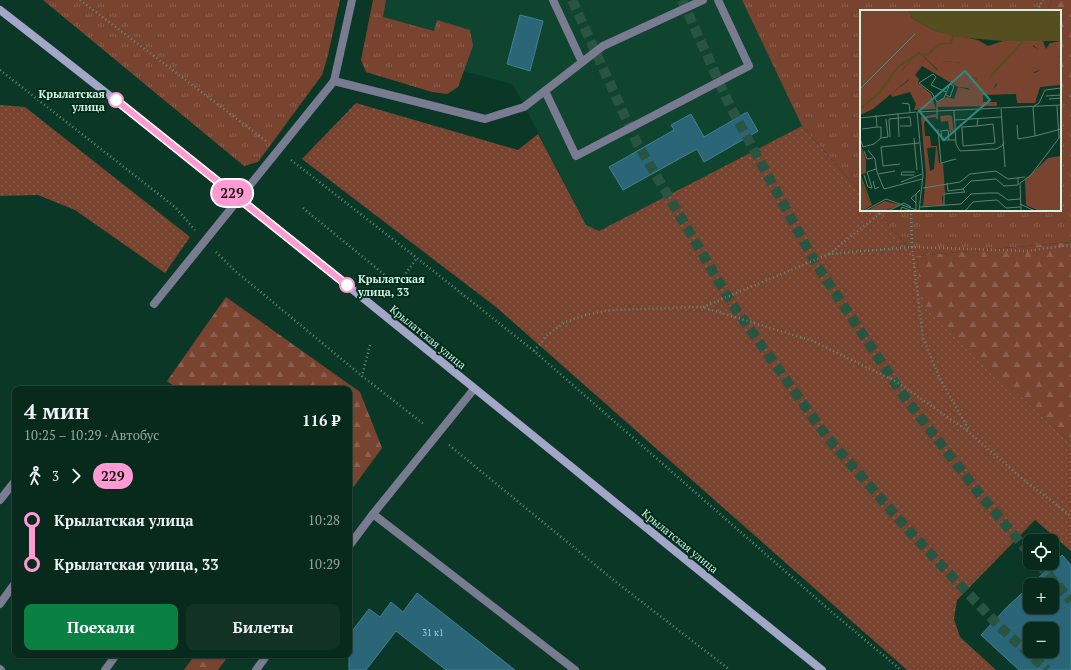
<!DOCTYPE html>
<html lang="ru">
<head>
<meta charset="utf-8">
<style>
  body { margin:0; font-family:"PT Serif",serif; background:#113225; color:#f1f3f6; height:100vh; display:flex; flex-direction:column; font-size:15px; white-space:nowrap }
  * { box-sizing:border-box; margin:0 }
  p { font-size:13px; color:#98a7a3 }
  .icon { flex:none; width:22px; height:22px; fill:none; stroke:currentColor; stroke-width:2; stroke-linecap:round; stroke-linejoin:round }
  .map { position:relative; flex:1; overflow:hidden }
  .drawer { position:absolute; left:12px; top:386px; width:340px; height:272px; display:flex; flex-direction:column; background:#082a1c; border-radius:8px; box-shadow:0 1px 3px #0004,0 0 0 1px #29463b }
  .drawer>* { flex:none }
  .badge { padding:0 8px; border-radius:13px; font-size:14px; line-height:26px }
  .buttons { position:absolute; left:1023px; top:534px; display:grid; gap:8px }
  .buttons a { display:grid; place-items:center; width:36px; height:36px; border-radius:8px; background:#082a1c; box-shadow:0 1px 3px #0004,0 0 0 1px #29463b; font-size:20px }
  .map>.badge { position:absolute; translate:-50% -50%; box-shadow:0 0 0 2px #fff }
  .legs { display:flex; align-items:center; gap:6px; height:44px; padding:0 12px; font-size:13px }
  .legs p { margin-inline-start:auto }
  .overview { display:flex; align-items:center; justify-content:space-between; height:68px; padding:0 12px }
  h1 { font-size:22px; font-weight:700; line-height:30px }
  .primary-button { display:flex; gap:8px; margin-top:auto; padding:8px 12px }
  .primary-button a { flex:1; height:46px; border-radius:8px; background:#0b8043; color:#fff; font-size:16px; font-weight:700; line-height:46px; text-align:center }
  .primary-button a+a { background:#113225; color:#f1f3f6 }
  ul { padding:0 12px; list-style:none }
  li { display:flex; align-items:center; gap:14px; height:44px; font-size:15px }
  li i { display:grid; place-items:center; width:6px; height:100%; margin:0 5px; background:currentColor }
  li i::after { content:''; width:10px; height:10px; margin:-5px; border:3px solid; border-radius:50%; background:#082a1c }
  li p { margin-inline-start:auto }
  li:first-child i { background:linear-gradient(#0000 50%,currentColor 0) }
  li:last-child i { background:linear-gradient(currentColor 50%,#0000 0) }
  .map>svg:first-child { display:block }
  .built { fill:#0f442f }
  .grass { fill:url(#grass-tufts) }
  .forest { fill:url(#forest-firs) }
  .park { fill:url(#park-dots) }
  .building { fill:#2a6678; stroke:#408095; fill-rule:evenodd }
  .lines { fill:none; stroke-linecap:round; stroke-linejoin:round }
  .primary-tunnel { stroke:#295442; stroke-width:10; stroke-dasharray:10 5; stroke-linecap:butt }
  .path { stroke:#668c7b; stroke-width:2.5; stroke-dasharray:1 3; stroke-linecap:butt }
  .lane { stroke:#797b91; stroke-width:8 }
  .secondary { stroke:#a3a6c9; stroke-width:8 }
  .line-1-casing { stroke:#fff; stroke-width:9 }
  .line-1 { stroke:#ff9ad2; stroke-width:6 }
  .stop-1-dot { fill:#fff; stroke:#ff9ad2; stroke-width:2 }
  .labels { text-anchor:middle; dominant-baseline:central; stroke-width:4; stroke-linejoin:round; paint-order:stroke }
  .number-label { font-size:9px; fill:#aacfc8 }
  .stop-label { font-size:11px; font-weight:bold; fill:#d5f2e2; stroke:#002e1c; text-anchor:end }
  .street-label { font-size:11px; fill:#d5f2e2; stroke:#002e1c }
  .inset-river { fill:none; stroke:#554f1f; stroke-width:2 }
  .inset-road { fill:none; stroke:#5c8271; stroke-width:1 }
  .view { fill:#2d897f; fill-opacity:0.15; stroke:#2d897f; stroke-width:2 }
  .inset-edge { fill:none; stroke:#d5f2e2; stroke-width:2 }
</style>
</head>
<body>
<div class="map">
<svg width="1071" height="670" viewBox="0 0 1071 670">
  <defs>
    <pattern id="grass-tufts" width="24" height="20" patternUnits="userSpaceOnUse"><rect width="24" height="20" fill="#784430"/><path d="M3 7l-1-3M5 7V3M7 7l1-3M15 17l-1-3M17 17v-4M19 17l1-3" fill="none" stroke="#8a5f4e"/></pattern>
    <pattern id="forest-firs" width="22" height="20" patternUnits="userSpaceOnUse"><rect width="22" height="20" fill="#784430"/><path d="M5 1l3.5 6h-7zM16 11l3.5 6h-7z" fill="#8a5f4e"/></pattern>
    <pattern id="park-dots" width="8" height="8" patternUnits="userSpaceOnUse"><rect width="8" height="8" fill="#784430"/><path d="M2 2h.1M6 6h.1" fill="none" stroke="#8a5f4e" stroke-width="1.8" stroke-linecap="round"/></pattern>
  </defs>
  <rect width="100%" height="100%" fill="#0b3826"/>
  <path class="built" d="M386 0H742L802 126 599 231 586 225 513 84 376 48Z"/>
  <g class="grass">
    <path d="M43 0H340L328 55 322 75 258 162 244 166Z"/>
    <path d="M373 0H386L383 17 434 31 437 20 470 30 473 46 458 87 447 94 432 92 366 72 361 60Z"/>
    <path d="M742 0H1052L1047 11H861V193L802 126Z"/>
    <path d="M1060 96 1071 109V242L916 256 876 210H1060Z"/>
  </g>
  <g class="forest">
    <path d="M1052 0H1071V109L1060 96V11H1047Z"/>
    <path d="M1071 242V443L923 307 916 256Z"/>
    <path d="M226 297 360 392 382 448 349 493V389H178L167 381Z"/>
    <path d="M195 655H229L218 670H184Z"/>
  </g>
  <g class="park">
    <path d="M356 103 518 150 538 134 586 225 599 231 802 126 861 193V210H876L916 256 924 307 1071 443V551L1035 520 957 600 954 619 960 637 996 670H907L496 307 302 159Z"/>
    <path d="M0 105 25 107 190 237 165 273 75 210 38 195 0 196Z"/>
  </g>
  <g class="building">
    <path d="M520 15 543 21 530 71 507 64Z"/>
    <path d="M747 112 758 131 704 162 697 149 623 190 609 167 674 130 671 125 691 114 704 137Z"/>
    <path d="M1062 555 1071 565V670H1019L981 635 1008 606 1030 586V607H1052V585H1031ZM1030 629H1052V651H1030Z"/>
    <path d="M417 593 515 670H446L396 631 366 670H349V635L369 609 380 617 391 602 403 612Z"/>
  </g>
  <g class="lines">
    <g class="primary-tunnel">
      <path d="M572 0 637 143 732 304 827 437 911 533 999 626 1047 670"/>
      <path d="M682 0 730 106 816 264 903 395 978 492 1030 554"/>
      <path d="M1038 563 1071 601"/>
    </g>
    <g class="path">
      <path d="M80 0 266 141"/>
      <path d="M1037 11 1043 0"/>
      <path d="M0 70 175 207 195 230"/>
      <path d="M291 160 417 258 534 351 834 614 901 670"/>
      <path d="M303 208 397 285 417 258"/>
      <path d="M911 210 912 247 1026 251 1071 245"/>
      <path d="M216 252 234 270 362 376"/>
      <path d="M829 254 884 210"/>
      <path d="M703 307 829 254 912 247 923 338 939 377 969 430"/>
      <path d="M370 345 362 376 425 425"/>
      <path d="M534 351 546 336 565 322 586 315 611 310 702 307 813 341 897 382 969 432 1020 477 1071 516"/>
      <path d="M153 387 156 389"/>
      <path d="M449 445 616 582 730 670"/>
    </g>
    <g class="lane">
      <path d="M553 0 582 62"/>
      <path d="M334 81 485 119 524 107 603 46 703 0"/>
      <path d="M545 91 576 156 749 66 718 0"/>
      <path d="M154 304 334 81 352 0"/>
      <path d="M0 500 15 481"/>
      <path d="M373 514 575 670"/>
      <path d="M349 546 373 514 474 389"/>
      <path d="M0 604 15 583"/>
      <path d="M0 669 1 670"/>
      <path d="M105 670 116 655"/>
      <path d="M256 670 267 655"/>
    </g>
    <path class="secondary" d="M0 10C277 225 548 449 822 670"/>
  </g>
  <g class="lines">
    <g class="line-1-casing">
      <path id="line-1" d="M116 100 347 285"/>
    </g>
    <use href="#line-1" class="line-1"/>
  </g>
  <g class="stop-1-dot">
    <circle cx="116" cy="100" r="7"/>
    <circle cx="347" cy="285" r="7"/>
  </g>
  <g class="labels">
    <g class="number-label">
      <text x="433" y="633">31 к1</text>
    </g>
    <g class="stop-label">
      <text x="105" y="94">Крылатская<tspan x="105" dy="13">улица</tspan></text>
      <text x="358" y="279" text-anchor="start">Крылатская<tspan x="358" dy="13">улица, 33</tspan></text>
    </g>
    <g class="street-label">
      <text transform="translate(428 337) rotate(39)">Крылатская улица</text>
      <text transform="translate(680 541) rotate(39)">Крылатская улица</text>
    </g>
  </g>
  <g transform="translate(860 10)">
    <rect width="201" height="201" fill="#0b3826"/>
    <path d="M59 42 77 60 85 51 103 53 105 65 117 69 108 78 98 77 62 56 55 65 59 69 58 73 71 84 76 99 54 100 56 94 50 82 32 87 31 84 49 70 42 60Z" fill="#784430"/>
    <path d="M0 0H49L52 8 75 21 118 30 128 36 143 31 178 29H182L186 39 190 33 201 31V47L182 42 173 35 180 60 136 74 133 80H110L108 78 117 69 105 65 102 53 85 51 78 60 59 42 42 60 49 69 13 99 0 105ZM89 105 92 106 94 126 92 120 90 124 88 111 81 112 80 106ZM25 191 40 195 24 201H6Z" fill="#784430"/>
    <path d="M165 34 201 47V75L180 77 175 93H157L156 84 123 85V92H137V96L78 97V92L87 87 94 89 98 77 110 80H133L142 67 163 57 175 63 180 60ZM76 104V107L68 108 64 113 65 126H70L71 136H77L79 153H83L85 183 82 187 83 195 63 196 66 165 61 107ZM76 137 74 159 70 161 67 138ZM0 132 6 150V163L1 165 12 195 2 201H0ZM201 146V201H179L166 195 165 170 188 148Z" fill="#784430" fill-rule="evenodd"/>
    <path d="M49 0H201V31H143L97 27 75 21 52 8Z" fill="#554f1f"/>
    <path class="inset-river" d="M74 0 111 12 161 17 201 15M129 68 164 30M0 99 19 83 39 56 58 44 67 45 80 34 91 33 94 23M0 168 9 192"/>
    <path class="inset-road" d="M0 79 55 24M186 86 201 85M189 89 201 88M77 92 84 88 90 74 94 76 90 87 86 85M42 93 49 94 50 102M174 96 179 93 185 80 201 78M141 99 145 157M94 100 96 134 100 141 136 139 142 136 144 132M38 103 39 127M0 108 56 102M77 109V92L72 83 59 73 73 64 76 67 71 75 86 82M95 110 142 107M157 115 158 129 175 126 173 97M117 116 133 114 135 133 103 136 102 117 117 116 118 108M2 119 17 117 16 105M78 119 81 153 96 149M81 121 82 130H96M81 121 88 120 89 130M175 126 201 119M30 127 29 109 50 107 51 116H40M0 128 3 137 14 134 21 128V117H17M21 128 28 127 26 109M54 128 57 160M8 140 15 149 17 162 24 179 62 169M4 141 7 149 13 148M40 154 23 156 21 137 59 133M18 164 35 161M4 165 8 177 12 178 7 162 16 159M54 165H41L42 162H55M13 171 15 179 19 177M41 172 62 164M87 173 88 181 103 179 111 171 124 170 136 169 144 176 158 175V168M63 178 100 172 110 164 136 161 148 169 165 167M56 193 51 188 56 184M160 194 175 201M84 195V184L105 182 103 179M60 197 101 194 111 184 127 183H138L148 190 160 189M56 200V184L60 180M4 201 26 189 59 201M28 201 44 193 51 197M40 201 42 197 52 201M59 201 63 165 57 102 201 95M105 201 113 192 123 191 137 190 146 198 160 197M161 201 160 173 171 165 199 128 197 96"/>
    <path class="view" d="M105 61 130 90 84 130 59 101Z"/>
    <rect width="201" height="201" class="inset-edge"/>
  </g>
</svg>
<div class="buttons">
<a><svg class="icon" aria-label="locate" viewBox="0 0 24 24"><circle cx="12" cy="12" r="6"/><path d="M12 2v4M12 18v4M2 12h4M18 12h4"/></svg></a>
<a>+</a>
<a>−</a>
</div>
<b class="badge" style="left:232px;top:193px;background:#ff9ad2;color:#111">229</b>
<section class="drawer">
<div class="overview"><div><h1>4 мин</h1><p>10:25 – 10:29 · Автобус</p></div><b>116 ₽</b></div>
<div class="legs"><svg class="icon" aria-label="walk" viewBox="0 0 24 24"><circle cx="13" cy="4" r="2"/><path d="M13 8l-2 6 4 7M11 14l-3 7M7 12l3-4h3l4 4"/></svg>3<svg class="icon" aria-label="forward" viewBox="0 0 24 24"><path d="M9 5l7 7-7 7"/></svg><b class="badge" style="background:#ff9ad2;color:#111">229</b></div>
<ul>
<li><i style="color:#ff9ad2"></i><b>Крылатская улица</b><p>10:28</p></li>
<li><i style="color:#ff9ad2"></i><b>Крылатская улица, 33</b><p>10:29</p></li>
</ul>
<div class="primary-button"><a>Поехали</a><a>Билеты</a></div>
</section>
</div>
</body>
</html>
